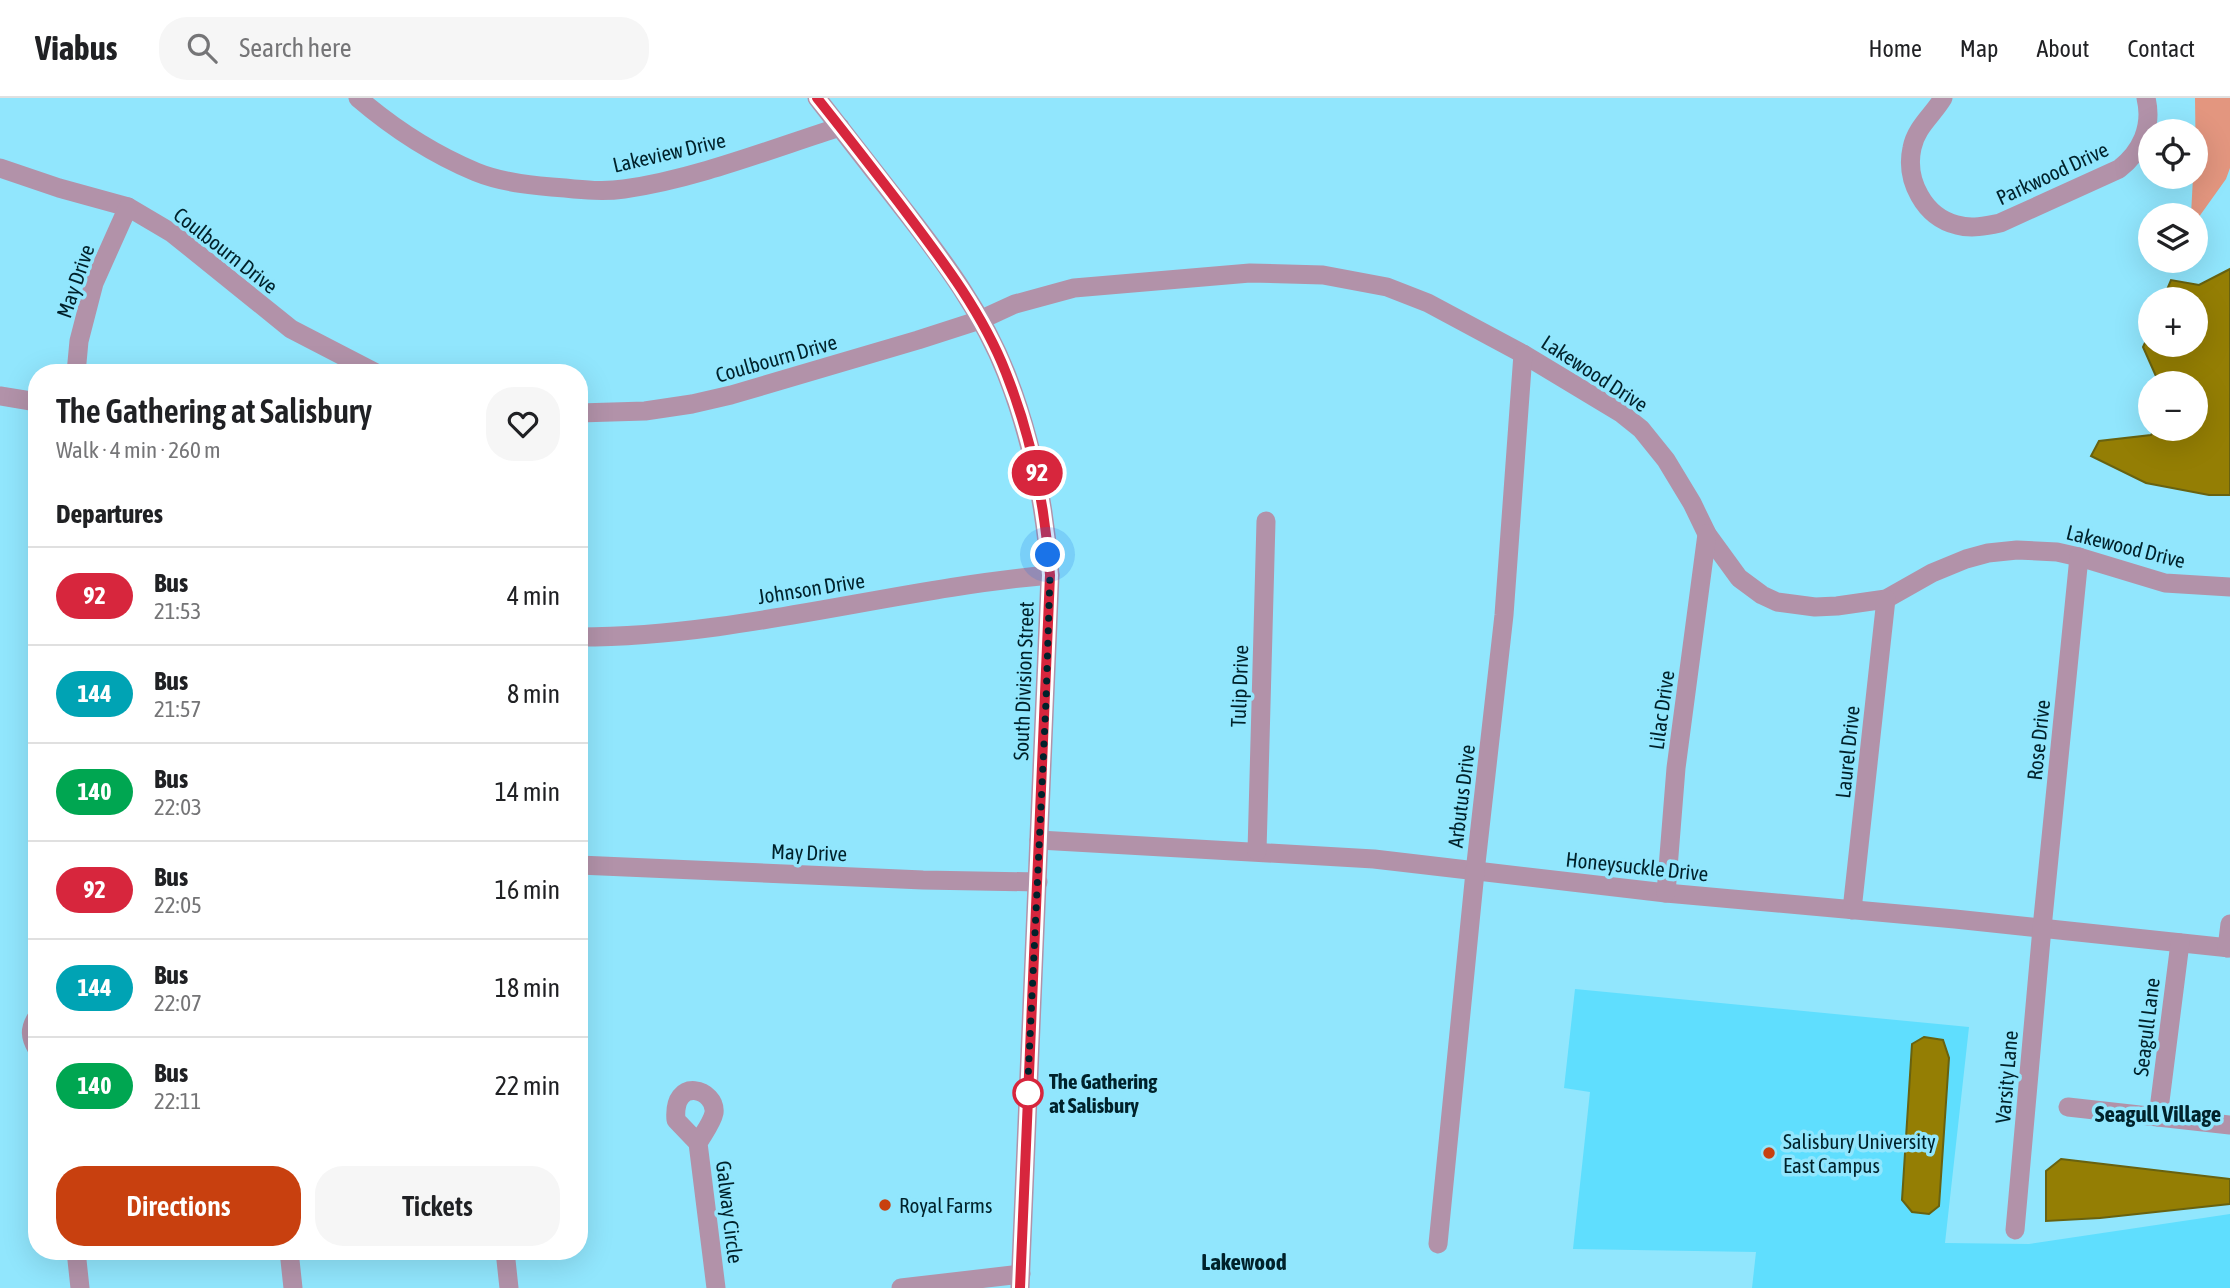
<!DOCTYPE html>
<html lang="en">
<head>
<meta charset="utf-8">
<style>
  body { margin:0; font-family:"Asap Condensed",sans-serif; background:#f6f6f6; color:#202124; height:100vh; display:flex; flex-direction:column; font-size:26px; white-space:nowrap }
  * { box-sizing:border-box; margin:0 }
  p { font-size:23px; color:#757577 }
  .icon { flex:none; width:38px; height:38px; fill:none; stroke:currentColor; stroke-width:2; stroke-linecap:round; stroke-linejoin:round }
  .map { position:relative; flex:1; overflow:hidden }
  .drawer { position:absolute; left:28px; top:266px; width:560px; height:896px; display:flex; flex-direction:column; background:#fff; border-radius:28px; box-shadow:0 7px 28px #0002 }
  .drawer>* { flex:none }
  .badge { padding:0 14px; border-radius:23px; font-size:24px; line-height:46px }
  .controls { position:absolute; left:2138px; top:21px; display:grid; gap:14px }
  .controls a { display:grid; place-items:center; width:70px; height:70px; border-radius:50%; background:#fff; box-shadow:0 7px 28px #0002; font-size:35px }
  .you { position:absolute; width:35px; height:35px; margin:-18px; border:5px solid #fff; border-radius:50%; background:#1a73e8; box-shadow:0 0 0 10px #1a73e833 }
  .map>.badge { position:absolute; translate:-50% -50%; box-shadow:0 0 0 4px #fff }
  h2 { padding:0 28px; font-size:26px; line-height:63px }
  .round { display:grid; place-items:center; flex:none; width:74px; height:74px; border-radius:28px; background:#f6f6f6 }
  .overview { display:flex; align-items:center; justify-content:space-between; height:119px; padding:0 28px }
  h1 { font-size:33px; font-weight:600; line-height:52px }
  .primary-button { display:flex; gap:14px; margin-top:auto; padding:14px 28px }
  .primary-button a { flex:1; height:80px; border-radius:28px; background:#c8400f; color:#fff; font-size:28px; font-weight:600; line-height:80px; text-align:center }
  .primary-button a+a { background:#f6f6f6; color:#202124 }
  ul { padding:0; list-style:none }
  li { display:flex; align-items:center; gap:21px; height:98px; padding:0 28px; border-top:2px solid #e0e0e0 }
  li div { flex:1 }
  li b { display:block; font-size:26px }
  li em { font-style:normal }
  li .badge { min-width:77px; font-weight:700; text-align:center }
  header { display:flex; align-items:center; gap:42px; box-sizing:border-box; height:98px; padding:0 35px; background:#fff; border-bottom:2px solid #e0e0e0 }
  header strong { font-size:33px }
  nav { display:flex; gap:38px; margin-inline-start:auto; font-size:24px }
  .search { width:490px; height:63px; background:#f6f6f6; display:flex; align-items:center; gap:18px; box-sizing:border-box; padding:0 24px; border-radius:28px; color:#757577; font-size:26px }
  .map>svg:first-child { display:block }
  .built { fill:#5fdefe }
  .green { fill:#e3967f }
  .water { fill:#947e04; stroke:#686210; stroke-width:2 }
  .lines { fill:none; stroke-linecap:round; stroke-linejoin:round }
  .minor { stroke:#b292a9; stroke-width:19 }
  .line-casing { stroke:#fff; stroke-width:16 }
  .line { stroke:#d7263d; stroke-width:10 }
  .walk { stroke:#00222b; stroke-width:7; stroke-dasharray:0 12.6 }
  .stop-dot { fill:#fff; stroke:#d7263d; stroke-width:3.5 }
  .poi-dot { fill:#c8400f; stroke:#91e6fd; stroke-width:2.5 }
  .labels { text-anchor:middle; dominant-baseline:central; stroke-width:7; stroke-linejoin:round; paint-order:stroke }
  .street-label { font-size:21px; fill:#00222b; stroke:#91e6fd }
  .stop-label { font-size:21px; font-weight:bold; fill:#00222b; stroke:#91e6fd; text-anchor:start }
  .poi-label { font-size:21px; fill:#00222b; stroke:#91e6fd; text-anchor:start }
  .neighbourhood-label { font-size:23px; font-weight:bold; fill:#00222b; stroke:#91e6fd }
</style>
</head>
<body>
<header>
<strong>Viabus</strong>
<div class="search"><svg class="icon" aria-label="search" viewBox="0 0 24 24"><circle cx="10" cy="10" r="6"/><path d="M15 15l6 6"/></svg>Search here</div>
<nav><a>Home</a><a>Map</a><a>About</a><a>Contact</a></nav>
</header>
<div class="map">
<svg width="2230" height="1190" viewBox="0 0 2230 1190">
  <rect width="100%" height="100%" fill="#91e6fd"/>
  <path class="built" d="M1575 891 1969 929 1945 1145 2029 1146 2230 1116V1190H1752L1756 1154 1573 1151 1590 994 1564 990Z"/>
  <path class="green" d="M2195 0H2230V70L2226 81 2196 123V117H2191L2193 79H2196Z"/>
  <g class="water">
    <path d="M2230 171V397H2209L2146 385 2091 358 2099 343 2151 337 2156 331H2196V285H2159L2143 249 2151 232V247H2196V201H2163L2171 182 2199 187Z"/>
    <path d="M1924 939 1943 942 1949 960 1939 1108 1929 1116 1912 1114 1902 1102 1912 946Z"/>
    <path d="M2061 1061 2230 1081V1106L2100 1120 2046 1123V1073Z"/>
  </g>
  <g class="lines">
    <g class="minor">
      <path d="M358 0C393 30 433 56 476 74 503 85 536 88 565 90 584 92 604 94 624 91 695 81 771 51 840 29"/>
      <path d="M817 0C847 38 876 76 905 113 944 163 983 216 1006 275 1032 341 1045 407 1050 477L1020 1190"/>
      <path d="M1943 0C1933 17 1916 29 1912 50 1905 82 1924 119 1957 127 1971 131 1986 128 2000 125L2119 71C2141 54 2153 29 2146 0"/>
      <path d="M0 70 59 90 128 109 172 135 291 231 376 275"/>
      <path d="M76 275 79 243 94 185 128 109"/>
      <path d="M0 298 37 304"/>
      <path d="M579 315 645 313 692 306 731 297 918 242 980 222 1015 206 1074 190 1250 175 1323 177 1387 189 1428 205 1523 256 1621 315 1641 331 1666 362 1692 405 1707 436 1739 480 1762 497 1777 504 1815 509 1837 508 1886 501 1932 475 1966 461 1988 455 2017 452 2057 454 2079 459 2165 485 2230 489"/>
      <path d="M579 539C738 539 892 491 1050 477"/>
      <path d="M1039 742 1374 761 1666 795 1955 821 2230 850"/>
      <path d="M1257 753 1266 423"/>
      <path d="M579 767 923 782 1038 784"/>
      <path d="M1666 795 1676 670 1707 436"/>
      <path d="M1852 812 1886 501"/>
      <path d="M2227 850 2230 826"/>
      <path d="M37 919C29 931 30 939 37 951"/>
      <path d="M2068 1009 2230 1027"/>
      <path d="M2158 1019 2180 845"/>
      <path d="M698 1045C703 1036 712 1025 714 1015 717 991 672 977 676 1022L698 1045 716 1190"/>
      <path d="M2015 1132 2042 830 2079 459"/>
      <path d="M1438 1146 1475 774 1504 517 1523 256"/>
      <path d="M76 1153 80 1190"/>
      <path d="M289 1153 293 1190"/>
      <path d="M505 1153 509 1190"/>
      <path d="M901 1190 1021 1176"/>
    </g>
  </g>
  <g class="lines">
    <g class="line-casing">
      <path id="line" d="M817 0C845 35 872 70 899 105 939 158 982 213 1006 275 1032 340 1045 407 1050 477L1020 1190"/>
    </g>
    <use href="#line" class="line"/>
    <path class="walk" d="M1028 995 1027 1003 1046 603 1050 477 1048 457"/>
  </g>
  <circle class="stop-dot" cx="1028" cy="995" r="14"/>
  <g class="poi-dot">
    <circle cx="1769" cy="1055" r="7"/>
    <circle cx="885" cy="1107" r="7"/>
  </g>
  <g class="labels">
    <g class="street-label">
      <text transform="translate(669 54) rotate(-13)">Lakeview Drive</text>
      <text transform="translate(2052 75) rotate(-25)">Parkwood Drive</text>
      <text transform="translate(226 152) rotate(38)">Coulbourn Drive</text>
      <text transform="translate(75 183) rotate(-71)">May Drive</text>
      <text transform="translate(776 260) rotate(-16)">Coulbourn Drive</text>
      <text transform="translate(1595 275) rotate(33)">Lakewood Drive</text>
      <text transform="translate(2126 448) rotate(14)">Lakewood Drive</text>
      <text transform="translate(811 490) rotate(-9)">Johnson Drive</text>
      <text transform="translate(1023 583) rotate(-88)">South Division Street</text>
      <text transform="translate(1239 588) rotate(-88)">Tulip Drive</text>
      <text transform="translate(1661 612) rotate(-82)">Lilac Drive</text>
      <text transform="translate(2038 642) rotate(-84)">Rose Drive</text>
      <text transform="translate(1847 654) rotate(-84)">Laurel Drive</text>
      <text transform="translate(1461 698) rotate(-83)">Arbutus Drive</text>
      <text transform="translate(809 754) rotate(2)">May Drive</text>
      <text transform="translate(1637 768) rotate(6)">Honeysuckle Drive</text>
      <text transform="translate(2146 929) rotate(-83)">Seagull Lane</text>
      <text transform="translate(2006 979) rotate(-85)">Varsity Lane</text>
      <text transform="translate(730 1114) rotate(83)">Galway Circle</text>
    </g>
    <g class="stop-label">
      <text x="1049" y="983">The Gathering<tspan x="1049" dy="24">at Salisbury</tspan></text>
    </g>
    <g class="poi-label">
      <text x="1783" y="1043">Salisbury University<tspan x="1783" dy="24">East Campus</tspan></text>
      <text x="899" y="1107">Royal Farms</text>
    </g>
    <g class="neighbourhood-label">
      <text x="2158" y="1016">Seagull Village</text>
      <text x="1244" y="1164">Lakewood</text>
    </g>
  </g>
</svg>
<div class="controls">
<a><svg class="icon" aria-label="locate" viewBox="0 0 24 24"><circle cx="12" cy="12" r="6"/><path d="M12 2v4M12 18v4M2 12h4M18 12h4"/></svg></a>
<a><svg class="icon" aria-label="layers" viewBox="0 0 24 24"><path d="M12 4l9 5-9 5-9-5zM3 14l9 5 9-5"/></svg></a>
<a>+</a>
<a>−</a>
</div>
<div class="you" style="left:1048px;top:457px"></div>
<b class="badge" style="left:1037px;top:375px;background:#d7263d;color:#fff">92</b>
<section class="drawer">
<div class="overview"><div><h1>The Gathering at Salisbury</h1><p>Walk · 4 min · 260 m</p></div><a class="round"><svg class="icon" aria-label="heart" viewBox="0 0 24 24"><path d="M12 20l-8-8c-3-5 5-10 8-4 3-6 11-1 8 4z"/></svg></a></div>
<h2>Departures</h2>
<ul>
<li><span class="badge" style="background:#d7263d;color:#fff">92</span><div><b>Bus</b><p>21:53</p></div><em>4 min</em></li>
<li><span class="badge" style="background:#00a3b4;color:#fff">144</span><div><b>Bus</b><p>21:57</p></div><em>8 min</em></li>
<li><span class="badge" style="background:#00a651;color:#fff">140</span><div><b>Bus</b><p>22:03</p></div><em>14 min</em></li>
<li><span class="badge" style="background:#d7263d;color:#fff">92</span><div><b>Bus</b><p>22:05</p></div><em>16 min</em></li>
<li><span class="badge" style="background:#00a3b4;color:#fff">144</span><div><b>Bus</b><p>22:07</p></div><em>18 min</em></li>
<li><span class="badge" style="background:#00a651;color:#fff">140</span><div><b>Bus</b><p>22:11</p></div><em>22 min</em></li>
</ul>
<div class="primary-button"><a>Directions</a><a>Tickets</a></div>
</section>
</div>
</body>
</html>
